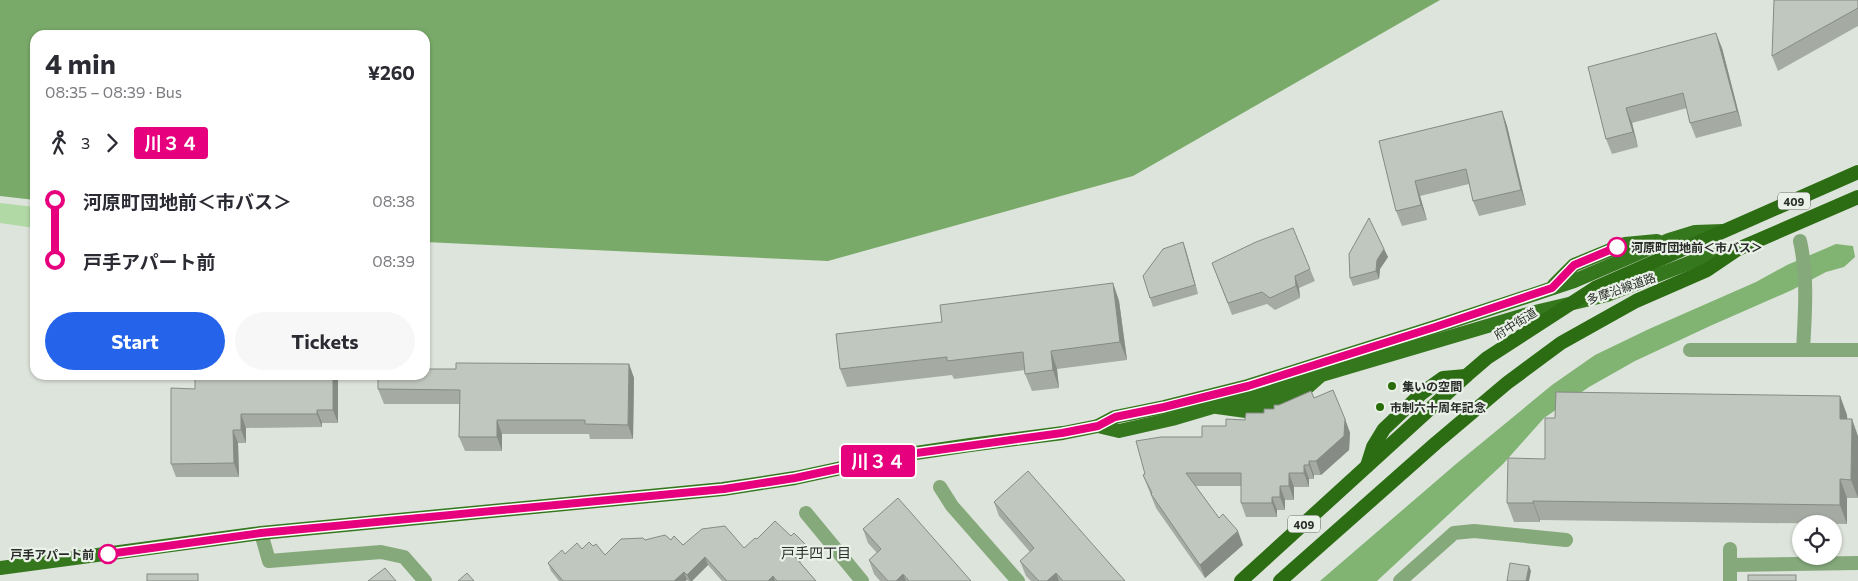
<!DOCTYPE html>
<html lang="en">
<head>
<meta charset="utf-8">
<style>
  body { margin:0; font-family:Commissioner,"Noto Sans JP",sans-serif; background:#f7f7f7; color:#2b2b33; height:100vh; display:flex; flex-direction:column; font-size:19px; white-space:nowrap }
  * { box-sizing:border-box; margin:0 }
  p { font-size:16px; color:#7c7c81 }
  .icon { flex:none; width:28px; height:28px; fill:none; stroke:currentColor; stroke-width:2; stroke-linecap:round; stroke-linejoin:round }
  .map { position:relative; flex:1; overflow:hidden }
  .sheet { position:absolute; left:30px; top:30px; width:400px; height:350px; display:flex; flex-direction:column; background:#fff; border-radius:15px; box-shadow:0 1px 4px #0004 }
  .sheet>* { flex:none }
  .badge { padding:0 10px; border-radius:4px; font-size:18px; line-height:32px }
  .buttons { position:absolute; left:1792px; top:515px; display:grid; gap:10px }
  .buttons a { display:grid; place-items:center; width:50px; height:50px; border-radius:50%; background:#fff; box-shadow:0 1px 4px #0004; font-size:25px }
  .map>.badge { position:absolute; translate:-50% -50%; box-shadow:0 0 0 2px #fff }
  .legs { display:flex; align-items:center; gap:8px; height:55px; padding:0 15px; font-size:16px }
  .legs p { margin-inline-start:auto }
  .head { display:flex; align-items:center; justify-content:space-between; height:85px; padding:0 15px }
  h1 { font-size:28px; font-weight:700; line-height:38px }
  .cta { display:flex; gap:10px; margin-top:auto; padding:10px 15px }
  .cta a { flex:1; height:58px; border-radius:30px; background:#2563eb; color:#fff; font-size:20px; font-weight:700; line-height:58px; text-align:center }
  .cta a+a { background:#f7f7f7; color:#2b2b33 }
  ul { padding:0 15px; list-style:none }
  li { display:flex; align-items:center; gap:18px; height:60px; font-size:19px }
  li i { display:grid; place-items:center; width:8px; height:100%; margin:0 6px; background:currentColor }
  li i::after { content:''; width:12px; height:12px; margin:-6px; border:4px solid; border-radius:50%; background:#fff }
  li p { margin-inline-start:auto }
  li:first-child i { background:linear-gradient(#0000 50%,currentColor 0) }
  li:last-child i { background:linear-gradient(currentColor 50%,#0000 0) }
  .map>svg:first-child { display:block }
  .green { fill:#b1d9a5 }
  .forest { fill:#81b373 }
  .water { fill:#79aa6a }
  .lines { fill:none; stroke-linecap:round; stroke-linejoin:round }
  .pedestrian { stroke:#86a97c; stroke-width:14 }
  .minor { stroke:#86a97c; stroke-width:14 }
  .primary { stroke:#35771d; stroke-width:14 }
  .trunk { stroke:#2c6c12; stroke-width:14 }
  .wall { fill:#a5aba3 }
  .shaded-wall { fill:#868b85 }
  .building { fill:#c0c7be; stroke:#868b85 }
  .line-1-casing { stroke:#fff; stroke-width:11 }
  .line-1 { stroke:#e6007e; stroke-width:8 }
  .stop-1-dot { fill:#fff; stroke:#e6007e; stroke-width:2.5 }
  .poi-dot { fill:#296d08; stroke:#eaf1e8; stroke-width:2 }
  .labels { text-anchor:middle; dominant-baseline:central; stroke-width:4.5; stroke-linejoin:round; paint-order:stroke }
  .shield { fill:#eaf1e8; stroke:#636762; stroke-width:1 }
  .shield-label { font-size:11px; font-weight:bold; fill:#292c28 }
  .stop-label { font-size:12px; font-weight:bold; fill:#292c28; stroke:#eaf1e8; text-anchor:start }
  .street-label { font-size:12px; fill:#292c28; stroke:#eaf1e8 }
  .poi-label { font-size:12px; font-weight:bold; fill:#292c28; stroke:#eaf1e8; text-anchor:start }
  .neighbourhood-label { font-size:14px; fill:#292c28; stroke:#eaf1e8 }
</style>
</head>
<body>
<div class="map">
<svg width="1858" height="581" viewBox="0 0 1858 581">
  <rect width="100%" height="100%" fill="#dde4db"/>
  <path class="green" d="M0 203 35 207V228L0 223Z"/>
  <path class="forest" d="M1836 244 1853 246 1855 257 1844 267 1826 272 1792 290 1710 326 1635 361 1589 387 1544 418 1503 464 1377 581H1320L1456 464 1552 385 1595 355 1649 329 1756 282 1787 265Z"/>
  <path class="water" d="M0 0H1440L1133 176 828 261 425 242V35H35V200L0 196Z"/>
  <g class="lines">
    <g class="pedestrian">
      <path d="M1800 241C1808 277 1805 314 1803 350H1858"/>
      <path d="M1690 350H1803"/>
      <path d="M1730 565 1858 563"/>
      <path d="M1400 581 1454 533 1474 531 1566 540"/>
      <path d="M1730 581V549"/>
    </g>
    <g class="minor">
      <path d="M940 487 952 506 1018 581"/>
      <path d="M806 513 862 581"/>
      <path d="M261 533 269 561 381 552 404 557 425 581"/>
    </g>
    <g class="primary">
      <path d="M1554 285 1574 265 1625 244 1657 241"/>
      <path d="M1217 407 1246 411 1301 393 1319 377"/>
      <path d="M1098 426 1119 431 1172 419 1535 312 1607 295 1699 259 1735 250"/>
      <path d="M0 568 261 533 723 489 795 478 902 455 970 445 1063 433 1098 426 1115 417 1164 407 1248 386 1435 327 1574 281 1669 240 1695 232 1723 231"/>
    </g>
    <g class="trunk">
      <path d="M1367 466 1373 447 1384 429 1422 393 1443 378 1466 376"/>
      <path d="M1241 581 1466 376 1487 358 1595 288 1858 172"/>
      <path d="M1280 581 1436 443 1507 383 1561 343 1636 301 1707 270 1738 249 1858 197"/>
    </g>
  </g>
  <g class="wall">
    <path d="M1858 0V26L1778 71 1772 56Z"/>
    <path d="M1722 48 1742 126 1696 138 1690 123 1687 108 1632 123 1638 147 1612 154 1606 139 1588 67Z"/>
    <path d="M1502 111 1507 126 1526 205 1479 216 1473 201 1469 184 1420 196 1427 220 1402 226 1396 211 1379 141Z"/>
    <path d="M1183 242 1198 294 1153 307 1150 298Z"/>
    <path d="M1384 249 1388 257 1380 269 1379 279 1353 286 1350 278Z"/>
    <path d="M1212 263 1310 269 1315 281 1299 288 1300 298 1275 310 1267 304 1232 315Z"/>
    <path d="M1113 283 1119 301 1127 360 1057 369 1059 388 1032 391 1025 374V370L954 379 952 375 847 387 840 369 942 322Z"/>
    <path d="M629 364 634 378 633 439H590L589 434H502V451H465L459 437 460 404H384L378 389 456 369Z"/>
    <path d="M338 375V423H322V427L246 428V443H238L239 477H176L171 464 195 389Z"/>
    <path d="M1840 396 1847 415 1858 498H1847V524L1540 520V522H1514L1507 503 1545 459 1555 418Z"/>
    <path d="M1314 398 1345 419 1350 433 1349 450 1321 475H1314V479H1309V487H1294V500H1285V510H1277V517H1246L1241 503V486H1196L1219 518 1243 545 1205 578 1156 508 1143 475 1202 437 1226 426 1264 413 1274 409 1279 405Z"/>
    <path d="M994 502 1125 581H1031L1026 576 1020 561 1030 552 999 516Z"/>
    <path d="M863 529 971 581H880L874 574 869 560 877 553 868 543Z"/>
    <path d="M757 539 806 545 809 553 800 562 816 581H722L708 565 692 581H688L687 580 685 581H559L551 571 548 563 565 554 582 549 593 546 605 555 645 540H671L683 545 744 548Z"/>
  </g>
  <g class="shaded-wall">
    <path d="M1716 33 1722 48 1742 126 1737 111Z"/>
    <path d="M1626 108 1632 123 1638 147 1633 132Z"/>
    <path d="M1502 111 1507 126 1526 205 1521 190Z"/>
    <path d="M1415 181 1420 196 1427 220 1421 205Z"/>
    <path d="M1183 242 1186 250 1198 294 1195 285Z"/>
    <path d="M1384 249 1388 257 1380 269 1379 279 1376 271 1377 260Z"/>
    <path d="M1295 276 1299 288 1300 298 1296 286Z"/>
    <path d="M1113 283 1119 301 1127 360 1120 342Z"/>
    <path d="M1051 351 1057 369 1059 388 1053 370Z"/>
    <path d="M629 364 634 378 633 439 628 425Z"/>
    <path d="M333 375H338V423L333 410Z"/>
    <path d="M1840 396 1847 415V437L1840 419Z"/>
    <path d="M317 410 322 423V427L317 414Z"/>
    <path d="M241 414 246 428V443L241 430Z"/>
    <path d="M1345 419 1350 433 1349 450 1321 475 1316 461Z"/>
    <path d="M1852 419 1858 436V498L1851 480Z"/>
    <path d="M497 420 502 434V451L497 437Z"/>
    <path d="M233 430 238 443 239 477 234 463Z"/>
    <path d="M1309 461 1314 475V479L1309 465Z"/>
    <path d="M1304 465 1309 479V487L1304 473Z"/>
    <path d="M1289 473 1294 487V500L1289 486Z"/>
    <path d="M1840 479 1847 498V524L1840 505Z"/>
    <path d="M1280 486 1285 500V510L1280 497Z"/>
    <path d="M1272 497 1277 510V517L1272 503Z"/>
    <path d="M1533 501 1540 520V522L1533 503Z"/>
    <path d="M1238 531 1243 545 1205 578 1200 565Z"/>
    <path d="M806 545 809 553 798 564 795 557Z"/>
    <path d="M705 557 708 565 692 581H690L687 575Z"/>
    <path d="M1529 566 1531 571 1529 581H1526Z"/>
    <path d="M684 572 687 580 685 581H674Z"/>
    <path d="M1056 573 1059 581H1047Z"/>
    <path d="M903 574 906 581H896Z"/>
    <path d="M773 576 775 581H768Z"/>
  </g>
  <g class="building">
    <path d="M1774 0H1858V8L1772 56Z"/>
    <path d="M1716 33 1737 111 1690 123 1683 93 1626 108 1633 132 1606 139 1588 67Z"/>
    <path d="M1502 111 1521 190 1473 201 1466 169 1415 181 1421 205 1396 211 1379 141Z"/>
    <path d="M1369 218 1384 249 1377 260 1376 271 1350 278 1349 254Z"/>
    <path d="M1293 228 1310 269 1295 276 1296 286 1270 298 1262 292 1228 303 1212 263 1256 242Z"/>
    <path d="M1183 242 1195 285 1150 298 1143 276 1163 249Z"/>
    <path d="M1113 283 1120 342 1051 351 1053 370 1025 374 1023 352 947 361V357L840 369 836 334 942 322 940 305Z"/>
    <path d="M456 363 629 364 628 425 585 424V420H497V437H459L460 390 378 389V375H425V369H456Z"/>
    <path d="M195 375H333V410H317V414H241V430H233L234 463 171 464V388L195 389Z"/>
    <path d="M1333 390 1345 419 1344 436 1316 461H1309V465H1304V473H1289V486H1280V497H1272V503H1241V473H1186L1219 518 1223 514 1238 531 1200 565 1151 494 1152 493 1143 475 1145 474 1136 441 1161 437H1202V426H1226V419L1245 420 1246 413H1264V409H1274V405H1279L1311 391 1314 398Z"/>
    <path d="M1556 392 1840 396V419H1852L1851 480 1840 479V505L1533 501V503H1507L1508 458 1545 459V418H1555Z"/>
    <path d="M1028 471 1125 581H1063L1056 573 1047 581H1039L1020 561 1034 548 994 502Z"/>
    <path d="M898 498 971 581H909L903 574 896 581H888L869 560 881 549 863 529Z"/>
    <path d="M775 521 791 536 794 533 806 545 795 557 816 581H777L773 576 768 581H727L705 557 687 575 684 572 674 581H563L548 563 562 550 565 554 577 543 582 549 589 542 593 546 596 544 605 555 621 539 643 538 645 540 665 535 671 540 674 536 683 545 702 529 725 526 744 548 755 538 757 539Z"/>
    <path d="M1510 563 1529 566 1526 581H1507Z"/>
    <path d="M385 568 396 581H368Z"/>
    <path d="M467 573 474 581H458Z"/>
    <rect x="147" y="574" width="51" height="7"/>
    <rect x="1748" y="575" width="48" height="6"/>
  </g>
  <g class="lines">
    <g class="line-1-casing">
      <path id="line-1" d="M108 554 261 533 724 489 795 478 902 455 1062 433 1098 426 1115 417 1164 407 1248 386 1435 327 1552 288 1574 265 1617 247"/>
    </g>
    <use href="#line-1" class="line-1"/>
  </g>
  <g class="stop-1-dot">
    <circle cx="1617" cy="247" r="9"/>
    <circle cx="108" cy="554" r="9"/>
  </g>
  <g class="poi-dot">
    <circle cx="1392" cy="386" r="5"/>
    <circle cx="1380" cy="407" r="5"/>
  </g>
  <g class="labels">
    <g class="shield">
      <rect x="1778" y="192.5" width="32" height="17" rx="4"/>
      <rect x="1288" y="515.5" width="32" height="17" rx="4"/>
    </g>
    <g class="shield-label">
      <text x="1794" y="201">409</text>
      <text x="1304" y="524">409</text>
    </g>
    <g class="stop-label">
      <text x="1631" y="247">河原町団地前＜市バス＞</text>
      <text x="94" y="554" text-anchor="end">戸手アパート前</text>
    </g>
    <g class="street-label">
      <text transform="translate(1621 288) rotate(-19)">多摩沿線道路</text>
      <text transform="translate(1515 323) rotate(-32)">府中街道</text>
    </g>
    <g class="poi-label">
      <text x="1402" y="386">集いの空間</text>
      <text x="1390" y="407">市制六十周年記念</text>
    </g>
    <g class="neighbourhood-label">
      <text x="816" y="552">戸手四丁目</text>
    </g>
  </g>
</svg>
<div class="buttons">
<a><svg class="icon" aria-label="locate" viewBox="0 0 24 24"><circle cx="12" cy="12" r="6"/><path d="M12 2v4M12 18v4M2 12h4M18 12h4"/></svg></a>
</div>
<b class="badge" style="left:878px;top:461px;background:#e6007e;color:#fff">川３４</b>
<section class="sheet">
<div class="head"><div><h1>4 min</h1><p>08:35 – 08:39 · Bus</p></div><b>¥260</b></div>
<div class="legs"><svg class="icon" aria-label="walk" viewBox="0 0 24 24"><circle cx="13" cy="4" r="2"/><path d="M13 8l-2 6 4 7M11 14l-3 7M7 12l3-4h3l4 4"/></svg>3<svg class="icon" aria-label="forward" viewBox="0 0 24 24"><path d="M9 5l7 7-7 7"/></svg><b class="badge" style="background:#e6007e;color:#fff">川３４</b></div>
<ul>
<li><i style="color:#e6007e"></i><b>河原町団地前＜市バス＞</b><p>08:38</p></li>
<li><i style="color:#e6007e"></i><b>戸手アパート前</b><p>08:39</p></li>
</ul>
<div class="cta"><a>Start</a><a>Tickets</a></div>
</section>
</div>
</body>
</html>
